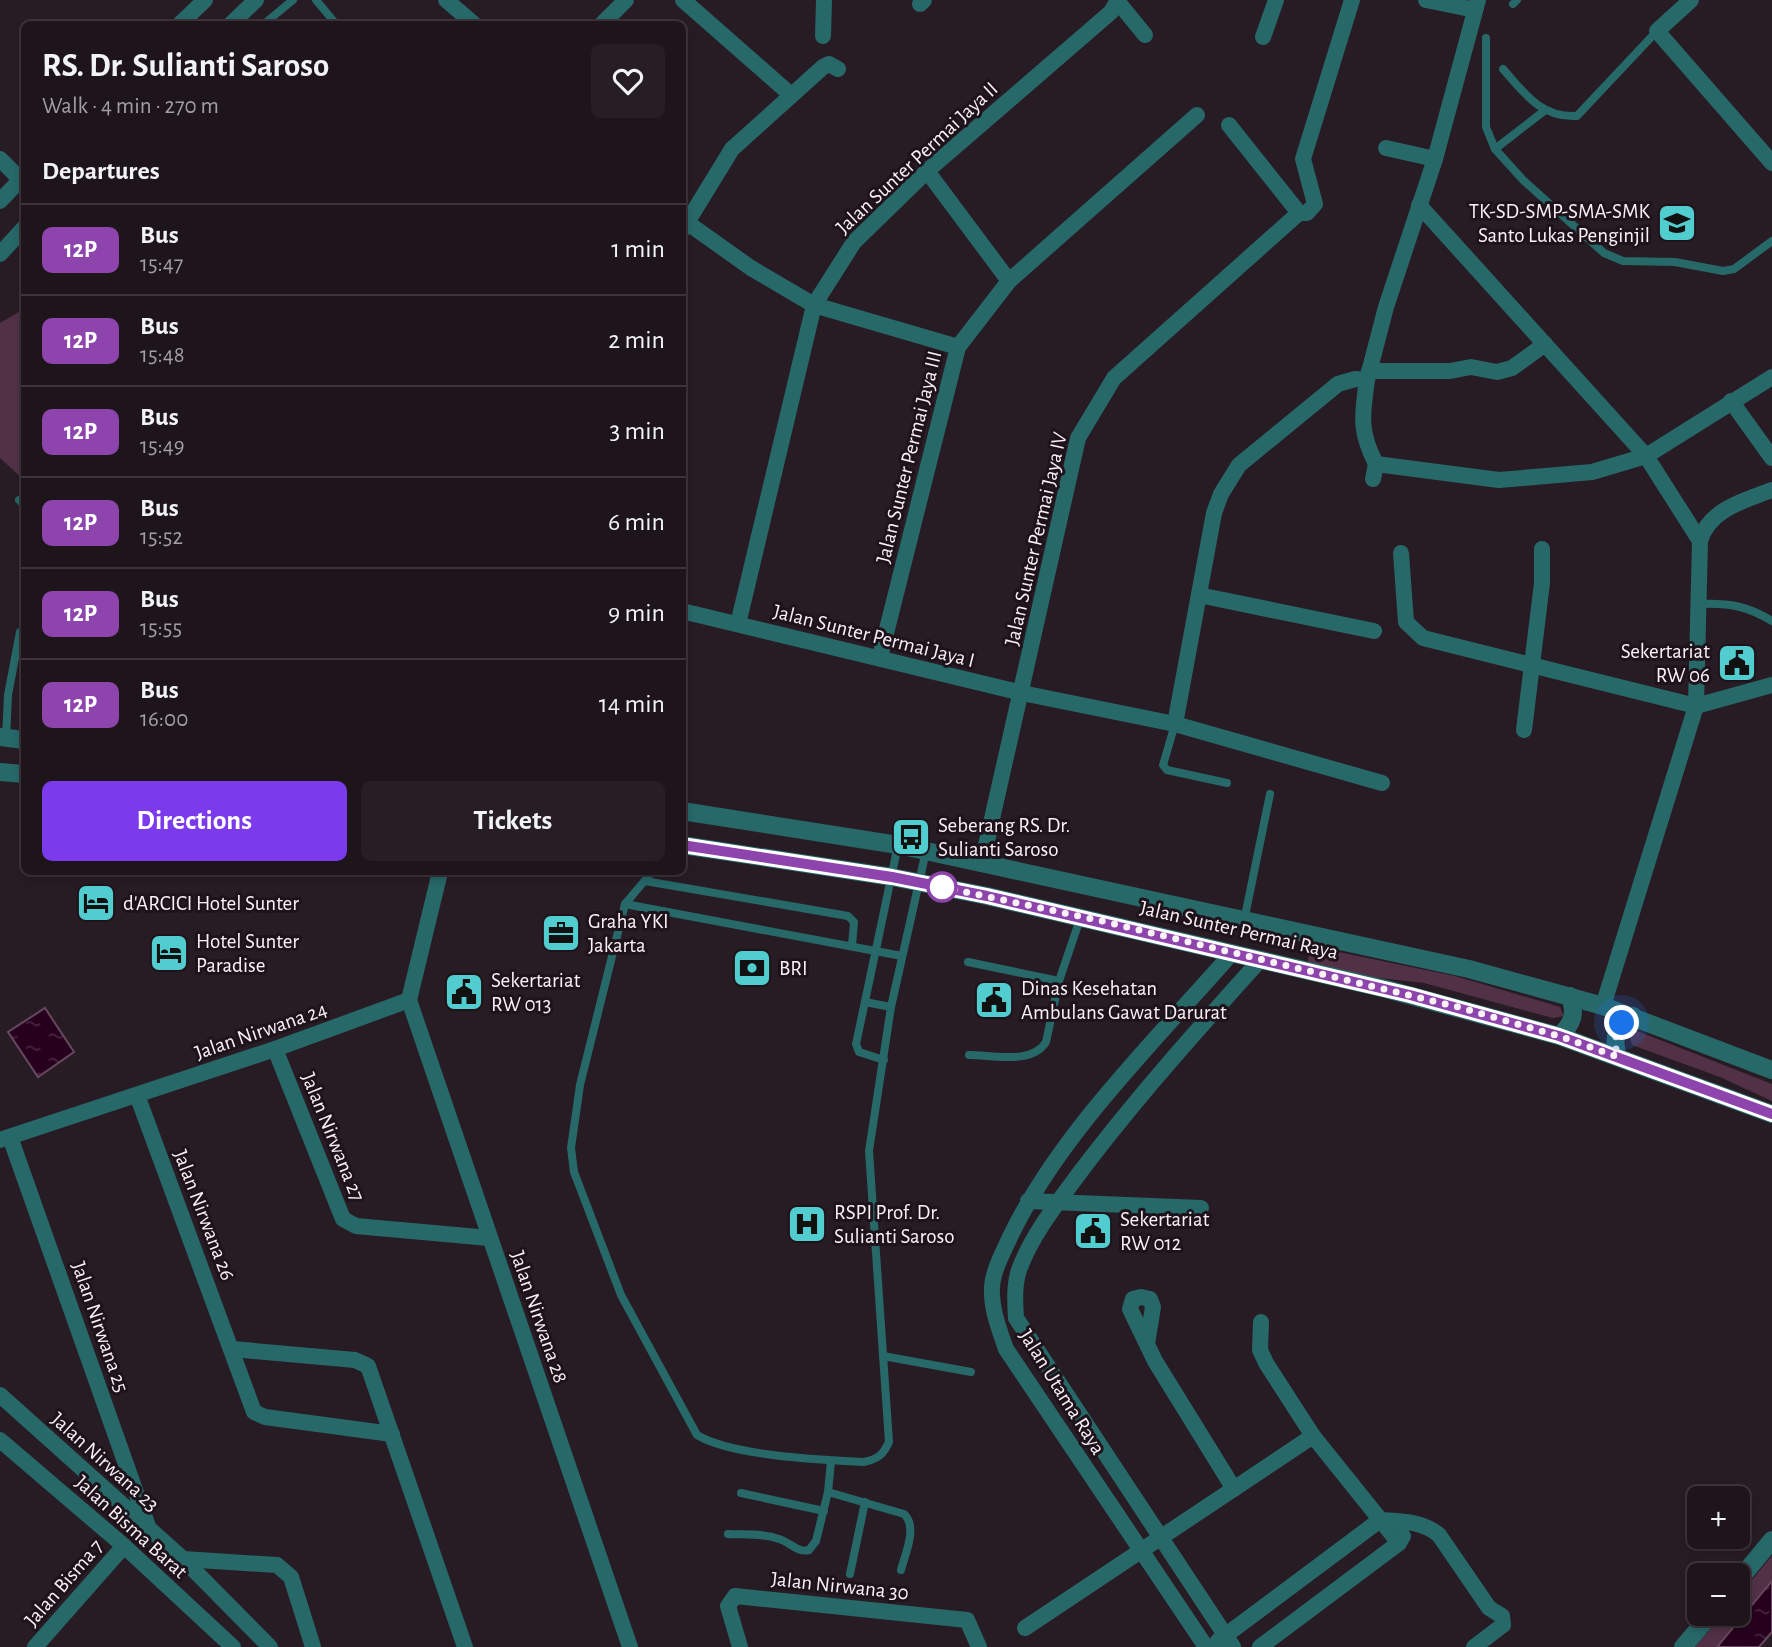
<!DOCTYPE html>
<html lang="en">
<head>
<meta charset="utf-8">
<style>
  body { margin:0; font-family:"Alegreya Sans",sans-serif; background:#261e24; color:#f1f3f6; height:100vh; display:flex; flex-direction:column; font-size:26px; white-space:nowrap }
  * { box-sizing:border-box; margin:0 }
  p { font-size:23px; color:#a19fa3 }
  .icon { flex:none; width:38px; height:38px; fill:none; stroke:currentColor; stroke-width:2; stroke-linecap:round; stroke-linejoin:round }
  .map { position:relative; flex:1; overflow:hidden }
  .sheet { position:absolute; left:21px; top:21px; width:665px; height:854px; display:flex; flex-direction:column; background:#1e151b; border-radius:10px; box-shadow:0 4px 10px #0003,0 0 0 2px #3c343a }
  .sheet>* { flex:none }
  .badge { padding:0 14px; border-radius:10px; font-size:24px; line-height:46px }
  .fabs { position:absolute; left:1687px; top:1486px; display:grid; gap:14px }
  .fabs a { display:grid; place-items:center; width:63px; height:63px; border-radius:10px; background:#1e151b; box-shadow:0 4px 10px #0003,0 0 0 2px #3c343a; font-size:35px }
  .you { position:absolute; width:35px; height:35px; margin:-18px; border:5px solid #fff; border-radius:50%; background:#1a73e8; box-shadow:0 0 0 10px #1a73e833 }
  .map>.badge { position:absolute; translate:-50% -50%; box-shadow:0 0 0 4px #fff }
  h2 { padding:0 21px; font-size:26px; line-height:63px }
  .round { display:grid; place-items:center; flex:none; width:74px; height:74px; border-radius:10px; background:#261e24 }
  .overview { display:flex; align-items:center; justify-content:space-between; height:119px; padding:0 21px }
  h1 { font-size:33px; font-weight:700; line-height:52px }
  .cta { display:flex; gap:14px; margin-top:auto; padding:14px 21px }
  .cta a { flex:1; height:80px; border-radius:10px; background:#7c3aed; color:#fff; font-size:28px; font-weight:700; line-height:80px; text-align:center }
  .cta a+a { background:#261e24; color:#f1f3f6 }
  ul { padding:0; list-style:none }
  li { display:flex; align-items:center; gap:21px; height:91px; padding:0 21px; border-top:2px solid #3c343a }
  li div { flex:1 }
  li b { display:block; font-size:26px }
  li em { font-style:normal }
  li .badge { min-width:77px; font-weight:700; text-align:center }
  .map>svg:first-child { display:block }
  .green { fill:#523147 }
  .water { fill:url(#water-ripples); stroke:#66485f; stroke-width:2 }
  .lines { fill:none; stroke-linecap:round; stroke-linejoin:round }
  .service { stroke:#276869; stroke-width:8 }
  .minor { stroke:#276869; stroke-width:16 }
  .tertiary { stroke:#276869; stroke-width:18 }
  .line-casing { stroke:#fff; stroke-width:16 }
  .line { stroke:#8e44ad; stroke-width:10 }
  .walk { stroke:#faf1f7; stroke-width:7; stroke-dasharray:0 12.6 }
  .stop-dot { fill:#fff; stroke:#8e44ad; stroke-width:3.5 }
  .labels { text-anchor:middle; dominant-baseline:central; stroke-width:6; stroke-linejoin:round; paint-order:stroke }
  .street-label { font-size:21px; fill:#faf1f7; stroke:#1f131b }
  .poi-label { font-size:21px; fill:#faf1f7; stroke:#1f131b; text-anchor:start }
</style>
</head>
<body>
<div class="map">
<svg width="1772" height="1647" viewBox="0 0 1772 1647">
  <defs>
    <pattern id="water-ripples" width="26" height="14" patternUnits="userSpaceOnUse" patternTransform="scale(1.75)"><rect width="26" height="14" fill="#27001e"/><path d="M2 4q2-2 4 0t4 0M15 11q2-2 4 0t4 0" fill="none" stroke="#47263f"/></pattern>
  </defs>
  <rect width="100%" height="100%" fill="#281c24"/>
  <g class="green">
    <path d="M24 309V480L0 458V323Z"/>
    <path d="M1309 946 1455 976 1560 1007 1564 1016 1553 1018 1424 983 1361 976 1308 962Z"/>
    <path d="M1637 1031 1772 1084V1101L1720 1077 1632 1045 1629 1034Z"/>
    <path d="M1772 1556V1581L1717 1647H1695L1723 1614H1738V1596Z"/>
  </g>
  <g class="water">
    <path d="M45 1008 74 1052 38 1077 8 1032Z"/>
    <path d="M1772 1581V1632L1759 1647H1717Z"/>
  </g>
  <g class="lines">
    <g class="service">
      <path d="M316 0 336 24"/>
      <path d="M1513 4 1517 0"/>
      <path d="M264 24 293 0"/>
      <path d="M1486 38V127L1495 149 1523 180 1604 253 1623 261 1675 262 1723 271 1734 269 1772 241"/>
      <path d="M1503 69C1524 93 1541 118 1577 116L1657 31"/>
      <path d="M1495 149 1544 111"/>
      <path d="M19 500 24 505"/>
      <path d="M1701 604C1730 603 1747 606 1772 621"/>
      <path d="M1175 724 1163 765 1167 770 1227 783"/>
      <path d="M6 738 8 695 20 632"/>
      <path d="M177 872H241"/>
      <path d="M652 872 625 904 580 1085 571 1148 574 1172 621 1295 697 1435C732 1456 822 1460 864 1462 878 1459 883 1455 889 1442L869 1151 891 1007 926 851"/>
      <path d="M645 881 848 916 854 922 852 946"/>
      <path d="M625 904 902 956"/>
      <path d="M1244 921 1270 794"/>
      <path d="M968 962 1059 981"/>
      <path d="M865 1002 891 1007"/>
      <path d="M969 1055C993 1055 1032 1065 1046 1042L1059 981 1080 919"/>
      <path d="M884 1060 859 1052 856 1044 898 845"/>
      <path d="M883 1356 971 1372"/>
      <path d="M831 1461 828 1492 904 1514C918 1527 905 1554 901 1570"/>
      <path d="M741 1493 824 1511"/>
      <path d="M728 1534C745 1535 763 1533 779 1539 790 1542 797 1553 809 1550L816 1541 828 1492"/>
      <path d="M850 1574 865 1502"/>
    </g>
    <g class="minor">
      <path d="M446 0 474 24"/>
      <path d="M683 0 790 94"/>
      <path d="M1426 0 1475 10"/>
      <path d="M1691 0 1657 31 1772 163"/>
      <path d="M1118 2 1145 35"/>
      <path d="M920 4 924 0"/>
      <path d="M180 24 205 0"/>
      <path d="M231 24 256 0"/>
      <path d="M602 24 626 0"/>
      <path d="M823 36 824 0"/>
      <path d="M1263 37 1276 0"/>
      <path d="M1386 148 1435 159"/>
      <path d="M0 159 21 180"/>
      <path d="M927 171 1009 281"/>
      <path d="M0 201 24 176"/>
      <path d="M1419 205 1646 456 1700 541"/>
      <path d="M1299 213H1307L1315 204 1303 159 1352 0"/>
      <path d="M682 219 751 268 814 305 958 347"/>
      <path d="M683 229 732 149 823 67 829 64 838 69"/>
      <path d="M0 254 24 228"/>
      <path d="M1369 371H1450L1471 367 1497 372 1512 368 1545 344"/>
      <path d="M1367 380 1386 307 1435 159 1478 0"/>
      <path d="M1731 401 1772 458"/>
      <path d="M1373 479 1376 464 1499 480 1592 472 1646 456 1772 377"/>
      <path d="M1401 553 1406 622 1423 638 1696 706 1772 685"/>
      <path d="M1199 595 1374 631"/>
      <path d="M682 611 1022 693 1175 724 1382 783"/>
      <path d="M738 624 814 305 854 242 927 171 1111 12 1118 0"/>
      <path d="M880 657 958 347 1009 281 1197 115"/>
      <path d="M1175 724 1214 513 1221 494 1239 465 1338 384 1355 379 1367 380C1362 416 1359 431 1376 464"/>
      <path d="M1524 730 1542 583V549"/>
      <path d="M982 863 1078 438 1114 378 1299 213 1229 125"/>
      <path d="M409 1000 630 1647"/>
      <path d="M409 1000 440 872"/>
      <path d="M1603 1006 1696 706 1700 541C1709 509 1744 501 1772 490"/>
      <path d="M275 1049 343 1219 356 1226 489 1238"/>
      <path d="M137 1095 254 1412 265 1417 392 1434"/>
      <path d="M10 1137 150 1532"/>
      <path d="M0 1140 275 1049 409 1000"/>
      <path d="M1028 1201 1201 1208"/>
      <path d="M1261 1322 1260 1350 1266 1363 1313 1436"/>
      <path d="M1147 1344 1153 1307 1150 1299 1141 1297 1133 1299 1130 1309 1155 1361 1234 1489"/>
      <path d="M232 1349 355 1360 368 1366 465 1647"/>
      <path d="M0 1395 183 1559 270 1647"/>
      <path d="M0 1440 124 1546 233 1647"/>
      <path d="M183 1559 277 1565 291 1577 313 1647"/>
      <path d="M1025 1628 1313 1436 1399 1543"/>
      <path d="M1218 1641 1380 1520C1401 1521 1422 1521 1439 1535L1489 1608 1502 1616 1503 1625 1474 1647"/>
      <path d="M35 1647 124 1546"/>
      <path d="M740 1647 728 1606 735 1596 967 1620 979 1647"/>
      <path d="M1206 1647 1006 1349C999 1329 991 1309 992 1287 993 1270 1003 1253 1010 1237 1060 1133 1156 1040 1232 953"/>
      <path d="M1233 1647 1016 1318C1015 1302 1014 1285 1019 1270 1032 1234 1059 1201 1081 1171 1137 1097 1199 1028 1261 959"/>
      <path d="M1260 1647 1399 1543 1403 1536"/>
    </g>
    <g class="tertiary">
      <path d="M0 737 24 740"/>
      <path d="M0 772 24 774"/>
      <path d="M682 811 898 845 1469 969 1603 1006 1772 1070"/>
      <path d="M682 845 892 877 987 896 1386 989 1559 1036 1772 1114"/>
      <path d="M1559 1036C1573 1024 1576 1014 1570 996"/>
      <path d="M1618 1057C1612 1038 1616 1027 1633 1016"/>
      <path d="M1738 1581 1772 1540"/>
      <path d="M1683 1647 1711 1614"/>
    </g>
  </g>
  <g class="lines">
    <g class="line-casing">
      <path id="line" d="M682 845 892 877 987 896 1410 995 1559 1036 1772 1114"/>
    </g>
    <use href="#line" class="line"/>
    <path class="walk" d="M942 887 1102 921 1458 1007 1559 1036 1618 1057C1614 1044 1614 1035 1622 1023"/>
  </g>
  <defs>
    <g id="school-square" transform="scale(2.0125)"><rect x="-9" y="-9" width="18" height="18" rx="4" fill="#52cdcf" stroke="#1f131b"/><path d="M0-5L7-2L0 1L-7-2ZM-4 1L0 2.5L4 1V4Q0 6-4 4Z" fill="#111"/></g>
    <g id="civic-square" transform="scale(2.0125)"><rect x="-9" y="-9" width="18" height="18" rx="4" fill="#52cdcf" stroke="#1f131b"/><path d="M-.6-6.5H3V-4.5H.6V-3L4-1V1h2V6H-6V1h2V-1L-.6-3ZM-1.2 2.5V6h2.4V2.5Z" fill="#111"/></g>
    <g id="bus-square" transform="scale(2.0125)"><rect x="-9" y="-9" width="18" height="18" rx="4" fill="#52cdcf" stroke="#1f131b"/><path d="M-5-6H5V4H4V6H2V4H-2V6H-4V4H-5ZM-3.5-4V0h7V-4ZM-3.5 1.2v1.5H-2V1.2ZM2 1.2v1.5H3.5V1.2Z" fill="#111"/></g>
    <g id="hotel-square" transform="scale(2.0125)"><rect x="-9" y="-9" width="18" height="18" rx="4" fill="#52cdcf" stroke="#1f131b"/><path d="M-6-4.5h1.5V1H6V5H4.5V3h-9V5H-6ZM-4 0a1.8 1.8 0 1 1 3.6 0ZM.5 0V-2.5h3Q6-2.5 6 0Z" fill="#111"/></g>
    <g id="office-square" transform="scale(2.0125)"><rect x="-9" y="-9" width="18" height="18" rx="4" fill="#52cdcf" stroke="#1f131b"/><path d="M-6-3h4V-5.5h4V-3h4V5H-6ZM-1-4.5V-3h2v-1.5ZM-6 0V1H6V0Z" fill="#111"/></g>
    <g id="bank-square" transform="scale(2.0125)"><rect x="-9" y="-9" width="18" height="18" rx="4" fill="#52cdcf" stroke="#1f131b"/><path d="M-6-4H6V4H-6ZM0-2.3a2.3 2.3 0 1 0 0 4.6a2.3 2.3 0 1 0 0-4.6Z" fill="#111"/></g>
    <g id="hospital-square" transform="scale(2.0125)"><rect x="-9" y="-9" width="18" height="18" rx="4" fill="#52cdcf" stroke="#1f131b"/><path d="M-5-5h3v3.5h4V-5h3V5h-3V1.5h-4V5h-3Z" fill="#111"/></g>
  </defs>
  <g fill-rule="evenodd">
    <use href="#school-square" x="1677" y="223"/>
    <use href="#civic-square" x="1737" y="663"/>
    <use href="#bus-square" x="911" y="837"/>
    <use href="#hotel-square" x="96" y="903"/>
    <use href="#office-square" x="561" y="933"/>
    <use href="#hotel-square" x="169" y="953"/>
    <use href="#bank-square" x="752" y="968"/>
    <use href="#civic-square" x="464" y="992"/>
    <use href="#civic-square" x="994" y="1000"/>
    <use href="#hospital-square" x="807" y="1224"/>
    <use href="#civic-square" x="1093" y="1231"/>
  </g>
  <circle class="stop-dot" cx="942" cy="887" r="14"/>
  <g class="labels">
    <g class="street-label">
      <text transform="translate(917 158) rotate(-43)">Jalan Sunter Permai Jaya II</text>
      <text transform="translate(909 457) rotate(-76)">Jalan Sunter Permai Jaya III</text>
      <text transform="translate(1036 539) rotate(-77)">Jalan Sunter Permai Jaya IV</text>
      <text transform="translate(874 636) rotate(14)">Jalan Sunter Permai Jaya I</text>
      <text transform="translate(1239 930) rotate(13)">Jalan Sunter Permai Raya</text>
      <text transform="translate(261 1031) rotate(-19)">Jalan Nirwana 24</text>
      <text transform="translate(333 1137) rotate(68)">Jalan Nirwana 27</text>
      <text transform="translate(204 1215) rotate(69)">Jalan Nirwana 26</text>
      <text transform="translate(539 1317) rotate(71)">Jalan Nirwana 28</text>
      <text transform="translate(100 1327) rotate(71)">Jalan Nirwana 25</text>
      <text transform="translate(1062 1392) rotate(58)">Jalan Utama Raya</text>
      <text transform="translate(105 1462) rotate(42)">Jalan Nirwana 23</text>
      <text transform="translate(131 1527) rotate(42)">Jalan Bisma Barat</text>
      <text transform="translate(64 1583) rotate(-49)">Jalan Bisma 7</text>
      <text transform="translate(840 1586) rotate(6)">Jalan Nirwana 30</text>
    </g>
    <g class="poi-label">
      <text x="1650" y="211" text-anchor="end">TK-SD-SMP-SMA-SMK<tspan x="1650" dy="24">Santo Lukas Penginjil</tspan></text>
      <text x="1710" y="651" text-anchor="end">Sekertariat<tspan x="1710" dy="24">RW 06</tspan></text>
      <text x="938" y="825">Seberang RS. Dr.<tspan x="938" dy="24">Sulianti Saroso</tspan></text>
      <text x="123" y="903">d'ARCICI Hotel Sunter</text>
      <text x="588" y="921">Graha YKI<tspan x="588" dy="24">Jakarta</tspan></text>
      <text x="196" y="941">Hotel Sunter<tspan x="196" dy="24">Paradise</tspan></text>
      <text x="779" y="968">BRI</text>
      <text x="491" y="980">Sekertariat<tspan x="491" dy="24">RW 013</tspan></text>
      <text x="1021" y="988">Dinas Kesehatan<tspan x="1021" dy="24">Ambulans Gawat Darurat</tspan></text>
      <text x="834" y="1212">RSPI Prof. Dr.<tspan x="834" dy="24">Sulianti Saroso</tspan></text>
      <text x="1120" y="1219">Sekertariat<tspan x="1120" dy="24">RW 012</tspan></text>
    </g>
  </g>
</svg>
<div class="fabs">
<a>+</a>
<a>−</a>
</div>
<div class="you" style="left:1622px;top:1023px"></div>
<section class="sheet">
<div class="overview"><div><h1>RS. Dr. Sulianti Saroso</h1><p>Walk · 4 min · 270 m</p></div><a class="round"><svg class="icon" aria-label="heart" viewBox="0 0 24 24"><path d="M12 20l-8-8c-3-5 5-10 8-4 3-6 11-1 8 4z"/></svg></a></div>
<h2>Departures</h2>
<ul>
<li><span class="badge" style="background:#8e44ad;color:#fff">12P</span><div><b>Bus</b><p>15:47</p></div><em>1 min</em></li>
<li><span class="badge" style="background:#8e44ad;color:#fff">12P</span><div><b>Bus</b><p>15:48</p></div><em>2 min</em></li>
<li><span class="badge" style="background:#8e44ad;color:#fff">12P</span><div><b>Bus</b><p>15:49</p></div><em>3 min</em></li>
<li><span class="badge" style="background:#8e44ad;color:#fff">12P</span><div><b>Bus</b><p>15:52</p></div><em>6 min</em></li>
<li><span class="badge" style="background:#8e44ad;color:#fff">12P</span><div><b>Bus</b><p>15:55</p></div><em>9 min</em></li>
<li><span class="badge" style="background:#8e44ad;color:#fff">12P</span><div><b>Bus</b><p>16:00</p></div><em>14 min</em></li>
</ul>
<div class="cta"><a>Directions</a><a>Tickets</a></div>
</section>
</div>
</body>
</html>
